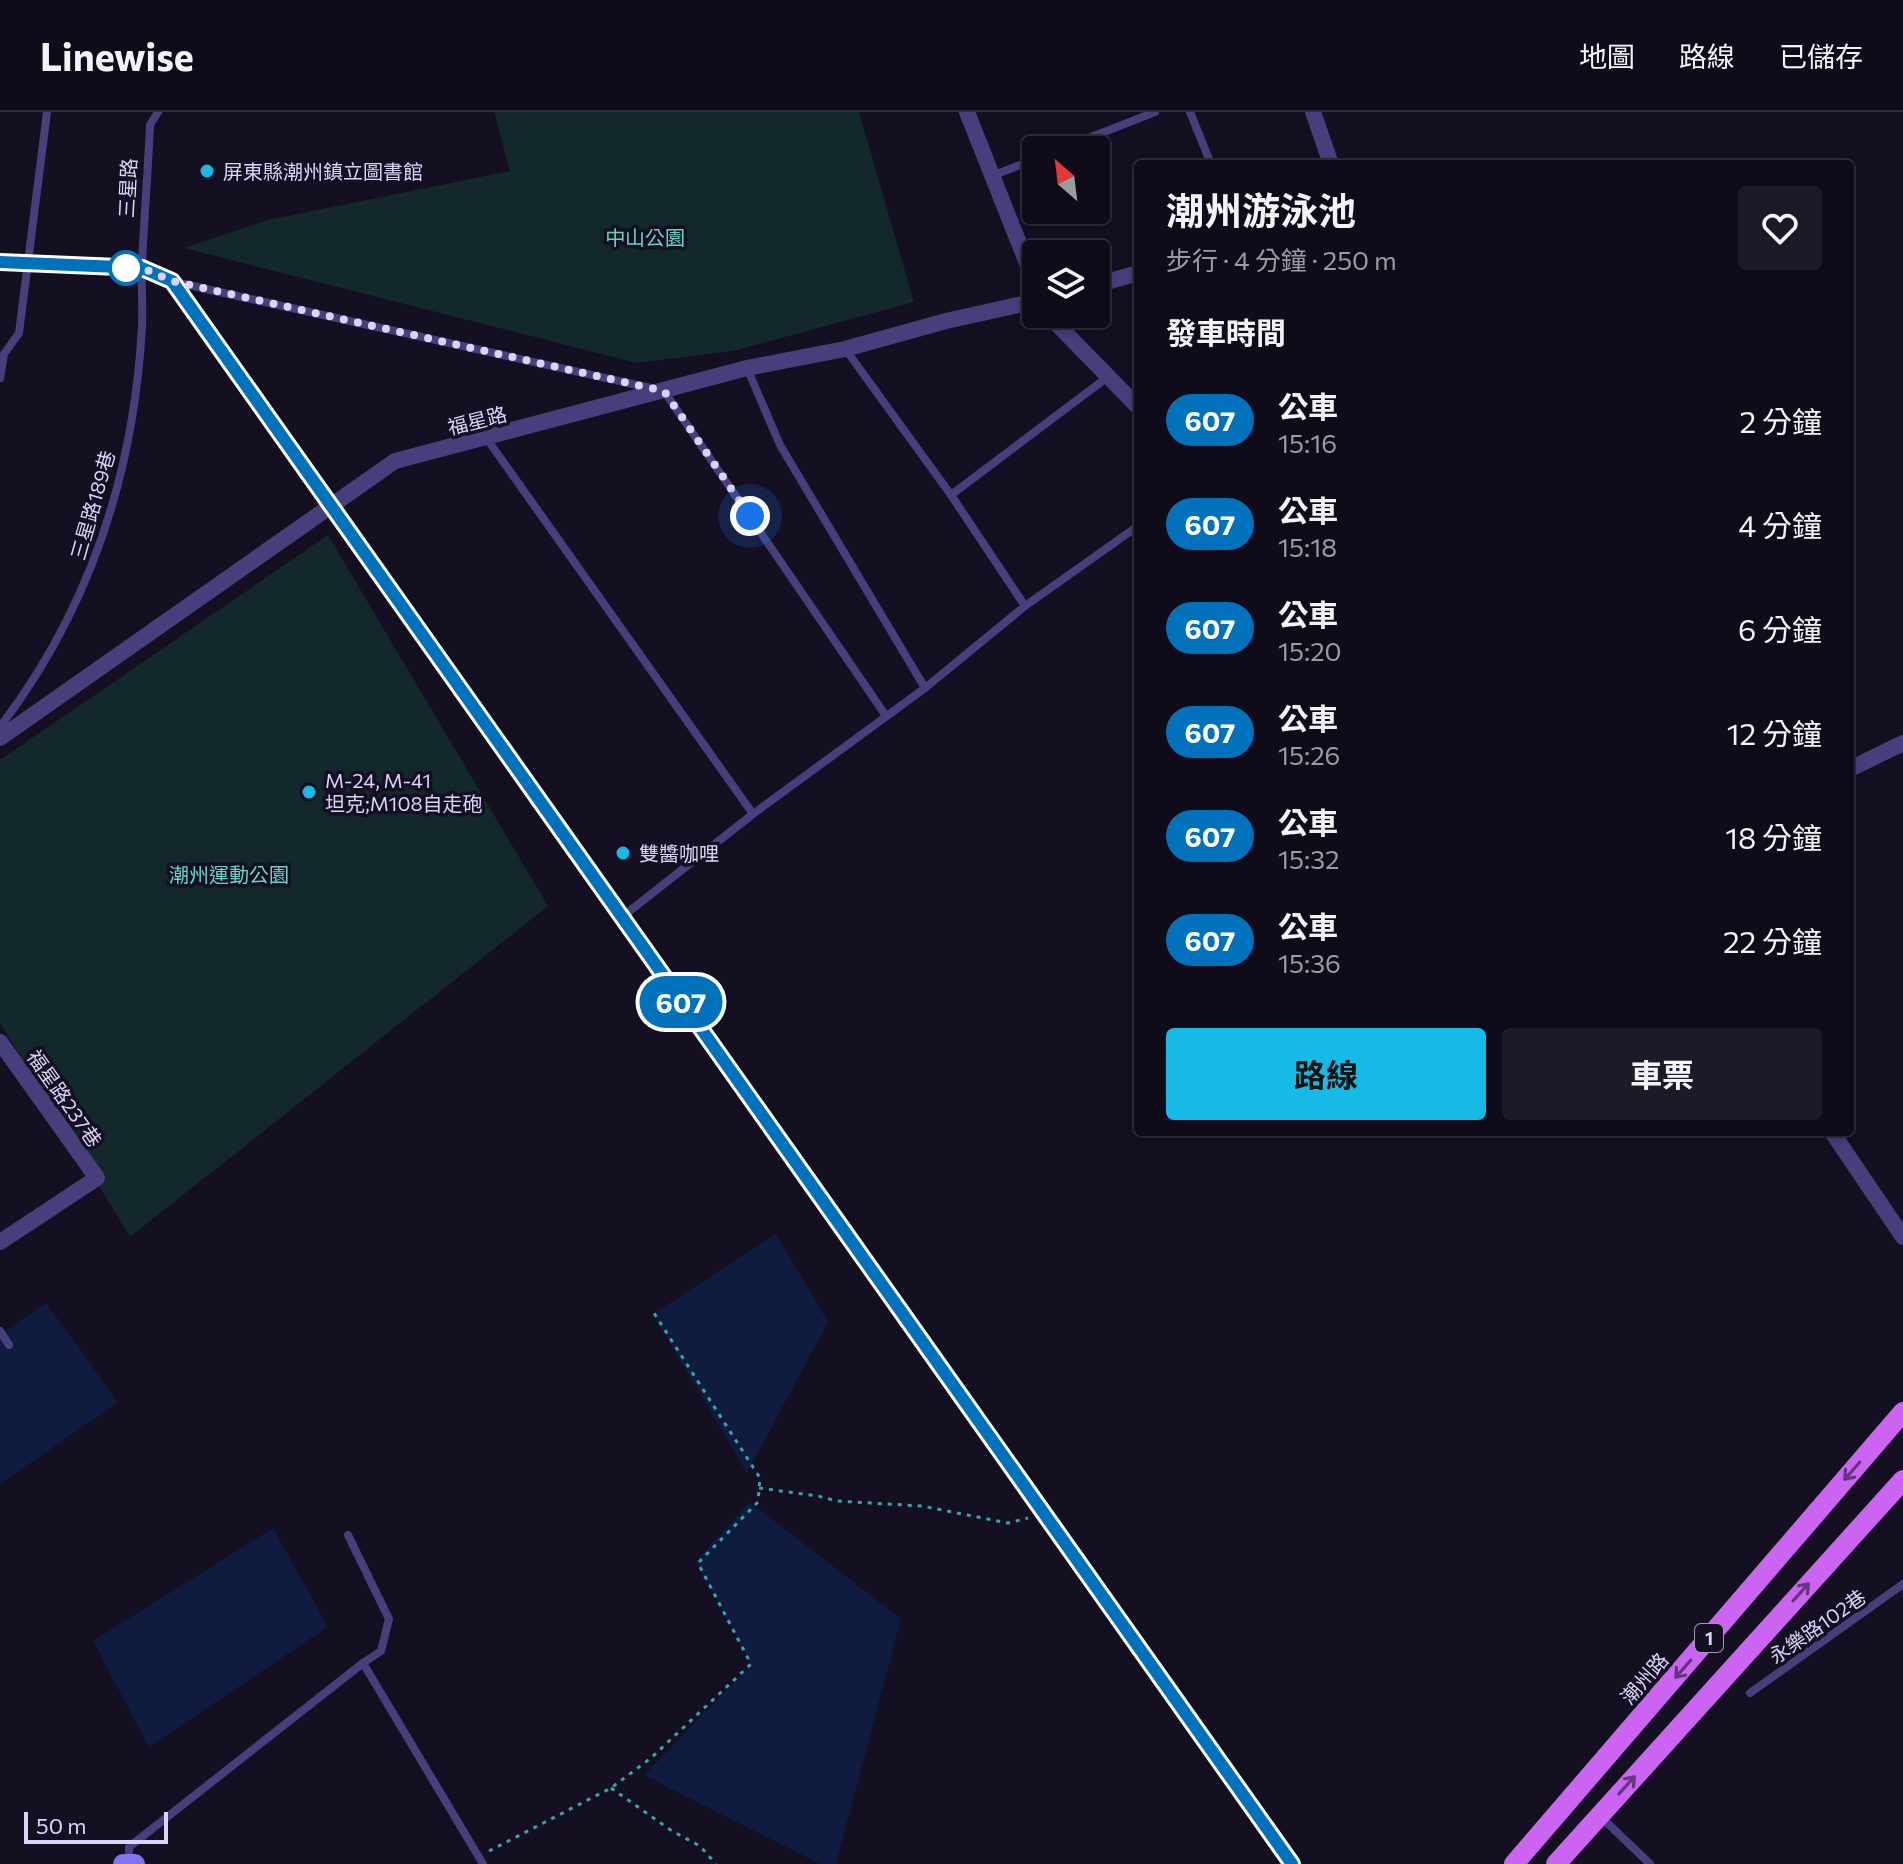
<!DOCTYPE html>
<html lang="zh-TW">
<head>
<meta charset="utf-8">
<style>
  body { margin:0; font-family:Commissioner,"Noto Sans TC",sans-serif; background:#1d1926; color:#f1f3f6; height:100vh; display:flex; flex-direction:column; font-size:30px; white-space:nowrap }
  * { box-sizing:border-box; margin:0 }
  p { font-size:26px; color:#9b9ba2 }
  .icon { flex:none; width:44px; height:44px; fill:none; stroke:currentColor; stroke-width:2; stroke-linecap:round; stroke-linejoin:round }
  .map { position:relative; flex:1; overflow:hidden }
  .sheet { position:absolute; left:1134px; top:48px; width:720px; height:976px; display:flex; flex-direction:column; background:#0f0b19; border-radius:8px; box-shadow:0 4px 12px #0003,0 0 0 2px #2f2b38 }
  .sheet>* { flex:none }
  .badge { padding:0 16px; border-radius:26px; font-size:28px; line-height:52px }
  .needle { width:52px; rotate:332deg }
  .buttons { position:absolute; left:1022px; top:24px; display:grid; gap:16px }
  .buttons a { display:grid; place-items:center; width:88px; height:88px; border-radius:8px; background:#0f0b19; box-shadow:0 4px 12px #0003,0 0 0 2px #2f2b38; font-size:40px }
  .scale { position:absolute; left:24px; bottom:20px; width:144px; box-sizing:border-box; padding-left:8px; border:4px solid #dcd3fb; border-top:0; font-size:22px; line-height:28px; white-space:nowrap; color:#dcd3fb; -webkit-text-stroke:6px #140f21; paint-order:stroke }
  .you { position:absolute; width:40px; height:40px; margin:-20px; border:6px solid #fff; border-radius:50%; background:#1a73e8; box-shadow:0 0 0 12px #1a73e833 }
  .map>.badge { position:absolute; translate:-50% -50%; box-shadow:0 0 0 4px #fff }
  h2 { padding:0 32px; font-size:30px; line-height:72px }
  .round { display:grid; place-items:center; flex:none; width:84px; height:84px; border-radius:8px; background:#1d1926 }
  .summary { display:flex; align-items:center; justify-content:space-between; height:136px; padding:0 32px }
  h1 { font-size:38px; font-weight:700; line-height:60px }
  .action { display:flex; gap:16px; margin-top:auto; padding:16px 32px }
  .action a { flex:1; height:92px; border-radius:8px; background:#15bae5; color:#111; font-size:32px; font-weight:700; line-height:92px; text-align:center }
  .action a+a { background:#1d1926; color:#f1f3f6 }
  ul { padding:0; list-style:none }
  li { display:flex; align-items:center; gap:24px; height:104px; padding:0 32px }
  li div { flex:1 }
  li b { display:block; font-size:30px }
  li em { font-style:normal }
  li .badge { min-width:88px; font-weight:700; text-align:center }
  header { display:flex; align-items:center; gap:48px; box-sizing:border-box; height:112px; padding:0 40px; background:#0f0b19; border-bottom:2px solid #2f2b38 }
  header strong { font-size:38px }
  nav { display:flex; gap:44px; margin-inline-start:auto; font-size:28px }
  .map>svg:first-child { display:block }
  .green { fill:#13282a }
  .water { fill:#101c3f }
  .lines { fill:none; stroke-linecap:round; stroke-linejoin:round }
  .path { stroke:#39a4a9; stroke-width:3; stroke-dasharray:4 6; stroke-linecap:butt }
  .lane { stroke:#473f7b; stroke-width:8 }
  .street { stroke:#473f7b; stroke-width:16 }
  .secondary { stroke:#8373f2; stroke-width:20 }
  .primary { stroke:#cb64f1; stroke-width:20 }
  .oneway { stroke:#66357f }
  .line-casing { stroke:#fff; stroke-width:18 }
  .line { stroke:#0072bc; stroke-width:12 }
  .walk { stroke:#dcd3fb; stroke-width:8; stroke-dasharray:0 14.4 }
  .poi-dot { fill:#15bae5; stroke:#140f21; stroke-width:3 }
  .stop-dot { fill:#fff; stroke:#0072bc; stroke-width:4 }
  .labels { text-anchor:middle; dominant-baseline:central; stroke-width:7; stroke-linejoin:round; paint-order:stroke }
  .shield { fill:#140f21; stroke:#a098ba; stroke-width:2 }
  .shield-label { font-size:18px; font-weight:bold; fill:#dcd3fb }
  .poi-label { font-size:20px; fill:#dcd3fb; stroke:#140f21; text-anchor:start }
  .street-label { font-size:20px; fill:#dcd3fb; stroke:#140f21 }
  .park-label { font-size:20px; fill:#66d4c4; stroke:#140f21 }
</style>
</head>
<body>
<header>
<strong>Linewise</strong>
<nav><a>地圖</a><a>路線</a><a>已儲存</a></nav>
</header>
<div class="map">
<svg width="1903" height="1752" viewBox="0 0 1903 1752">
  <rect width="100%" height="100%" fill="#140f21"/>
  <g class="green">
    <path d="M494 0H859L914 190 733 239 637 251 184 136 268 108 510 59Z"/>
    <path d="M328 423 548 794 130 1125 0 911V648Z"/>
  </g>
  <g class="water">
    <path d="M776 1122 828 1210 747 1361 653 1202Z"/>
    <path d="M46 1191 118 1290 0 1372V1223Z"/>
    <path d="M750 1390 901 1507 836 1752H820L644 1663 751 1553 696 1449Z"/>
    <path d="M273 1416 328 1515 149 1635 93 1529Z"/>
  </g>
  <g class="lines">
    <g class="path">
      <path d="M759 1376 818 1384 837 1389 922 1394 1008 1411 1028 1406"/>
      <path d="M611 1676 672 1719 700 1734 716 1752"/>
      <path d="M489 1739 611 1676 651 1646 751 1552 698 1451 758 1390 760 1366 652 1198"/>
    </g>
    <g class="lane">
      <path d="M1190 0 1211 52"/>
      <path d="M1058 38 1155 0"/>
      <path d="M994 63 1036 47"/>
      <path d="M175 170 664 279 886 604"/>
      <path d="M846 238 951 383 1025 494"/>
      <path d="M747 256 780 333 925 576"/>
      <path d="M0 266 4 242 19 221 47 0"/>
      <path d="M487 327 753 702"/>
      <path d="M951 383 1109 264"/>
      <path d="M0 615C90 497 134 363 142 214 143 194 141 173 142 153 144 106 148 60 150 13L158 0"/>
      <path d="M622 805 753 702 925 576 1025 494 1138 414"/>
      <path d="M0 1219 9 1233"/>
      <path d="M348 1423 389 1507 381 1539 363 1551"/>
      <path d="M1750 1581 1903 1472"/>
      <path d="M1600 1704 1650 1752"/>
      <path d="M129 1751V1735L363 1551 483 1752"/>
    </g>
    <g class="street">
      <path d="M967 0 1036 174"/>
      <path d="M1313 0 1331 52"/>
      <path d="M0 150 142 156 172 169 1293 1752"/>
      <path d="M1096 173 1138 161"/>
      <path d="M1047 202 1138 295"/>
      <path d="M0 626 395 349 747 256 845 237 946 209 1036 189"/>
      <path d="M1850 657 1903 631"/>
      <path d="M0 930 97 1066 0 1130"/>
      <path d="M1832 1020 1903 1125"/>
    </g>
    <path class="secondary" d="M123 1752H135"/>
    <g class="primary">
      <path d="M1514 1752 1903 1300"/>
      <path d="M1556 1752 1903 1368"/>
    </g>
  </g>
  <defs><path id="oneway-shaft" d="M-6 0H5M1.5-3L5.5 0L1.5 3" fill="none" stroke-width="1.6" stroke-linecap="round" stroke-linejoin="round" transform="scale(2)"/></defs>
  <g class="oneway">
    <use href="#oneway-shaft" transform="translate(1852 1359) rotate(131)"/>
    <use href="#oneway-shaft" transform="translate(1801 1480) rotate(-48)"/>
    <use href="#oneway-shaft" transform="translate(1683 1557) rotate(131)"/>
    <use href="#oneway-shaft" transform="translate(1627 1673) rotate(-48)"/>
  </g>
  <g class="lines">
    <g class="line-casing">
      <path id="line" d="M0 150 142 156 172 169 1292 1752"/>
    </g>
    <use href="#line" class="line"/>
    <path class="walk" d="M126 156 116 155 142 156 172 169 664 279 750 404"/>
  </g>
  <g class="poi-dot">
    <circle cx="207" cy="59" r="8"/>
    <circle cx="309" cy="680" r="8"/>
    <circle cx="623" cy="741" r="8"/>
  </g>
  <circle class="stop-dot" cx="126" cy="156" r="16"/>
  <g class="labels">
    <rect class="shield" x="1695" y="1512" width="28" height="28" rx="6"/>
    <g class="shield-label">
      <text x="1709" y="1526">1</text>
    </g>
    <g class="poi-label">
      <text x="223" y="59">屏東縣潮州鎮立圖書館</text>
      <text x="325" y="668">M-24, M-41<tspan x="325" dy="23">坦克;M108自走砲</tspan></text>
      <text x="639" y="741">雙醬咖哩</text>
    </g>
    <g class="street-label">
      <text transform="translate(127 76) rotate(-87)">三星路</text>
      <text transform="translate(477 308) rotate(-14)">福星路</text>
      <text transform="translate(92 393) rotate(-74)">三星路189巷</text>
      <text transform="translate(65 986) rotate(55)">福星路237巷</text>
      <text transform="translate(1817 1514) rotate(-35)">永樂路102巷</text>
      <text transform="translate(1644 1566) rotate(-49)">潮州路</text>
    </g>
    <g class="park-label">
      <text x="645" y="125">中山公園</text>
      <text x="229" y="762">潮州運動公園</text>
    </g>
  </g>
</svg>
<div class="buttons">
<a><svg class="needle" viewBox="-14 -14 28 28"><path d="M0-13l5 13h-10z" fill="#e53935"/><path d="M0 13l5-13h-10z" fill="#9b9ba2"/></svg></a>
<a><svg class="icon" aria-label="layers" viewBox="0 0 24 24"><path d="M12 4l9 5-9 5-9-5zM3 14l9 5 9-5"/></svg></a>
</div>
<div class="scale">50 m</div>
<div class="you" style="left:750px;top:404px"></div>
<b class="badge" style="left:681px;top:890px;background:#0072bc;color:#fff">607</b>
<section class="sheet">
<div class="summary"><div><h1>潮州游泳池</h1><p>步行 · 4 分鐘 · 250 m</p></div><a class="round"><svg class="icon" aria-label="heart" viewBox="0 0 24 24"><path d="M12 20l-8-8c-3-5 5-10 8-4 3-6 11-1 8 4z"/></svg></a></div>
<h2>發車時間</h2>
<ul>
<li><span class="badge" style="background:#0072bc;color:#fff">607</span><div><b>公車</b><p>15:16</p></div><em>2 分鐘</em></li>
<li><span class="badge" style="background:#0072bc;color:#fff">607</span><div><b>公車</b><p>15:18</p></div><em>4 分鐘</em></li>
<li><span class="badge" style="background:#0072bc;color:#fff">607</span><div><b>公車</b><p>15:20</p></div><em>6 分鐘</em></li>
<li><span class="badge" style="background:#0072bc;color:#fff">607</span><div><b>公車</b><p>15:26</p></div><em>12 分鐘</em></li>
<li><span class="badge" style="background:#0072bc;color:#fff">607</span><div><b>公車</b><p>15:32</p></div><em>18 分鐘</em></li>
<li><span class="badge" style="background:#0072bc;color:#fff">607</span><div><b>公車</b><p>15:36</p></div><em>22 分鐘</em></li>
</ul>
<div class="action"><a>路線</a><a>車票</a></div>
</section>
</div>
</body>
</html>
